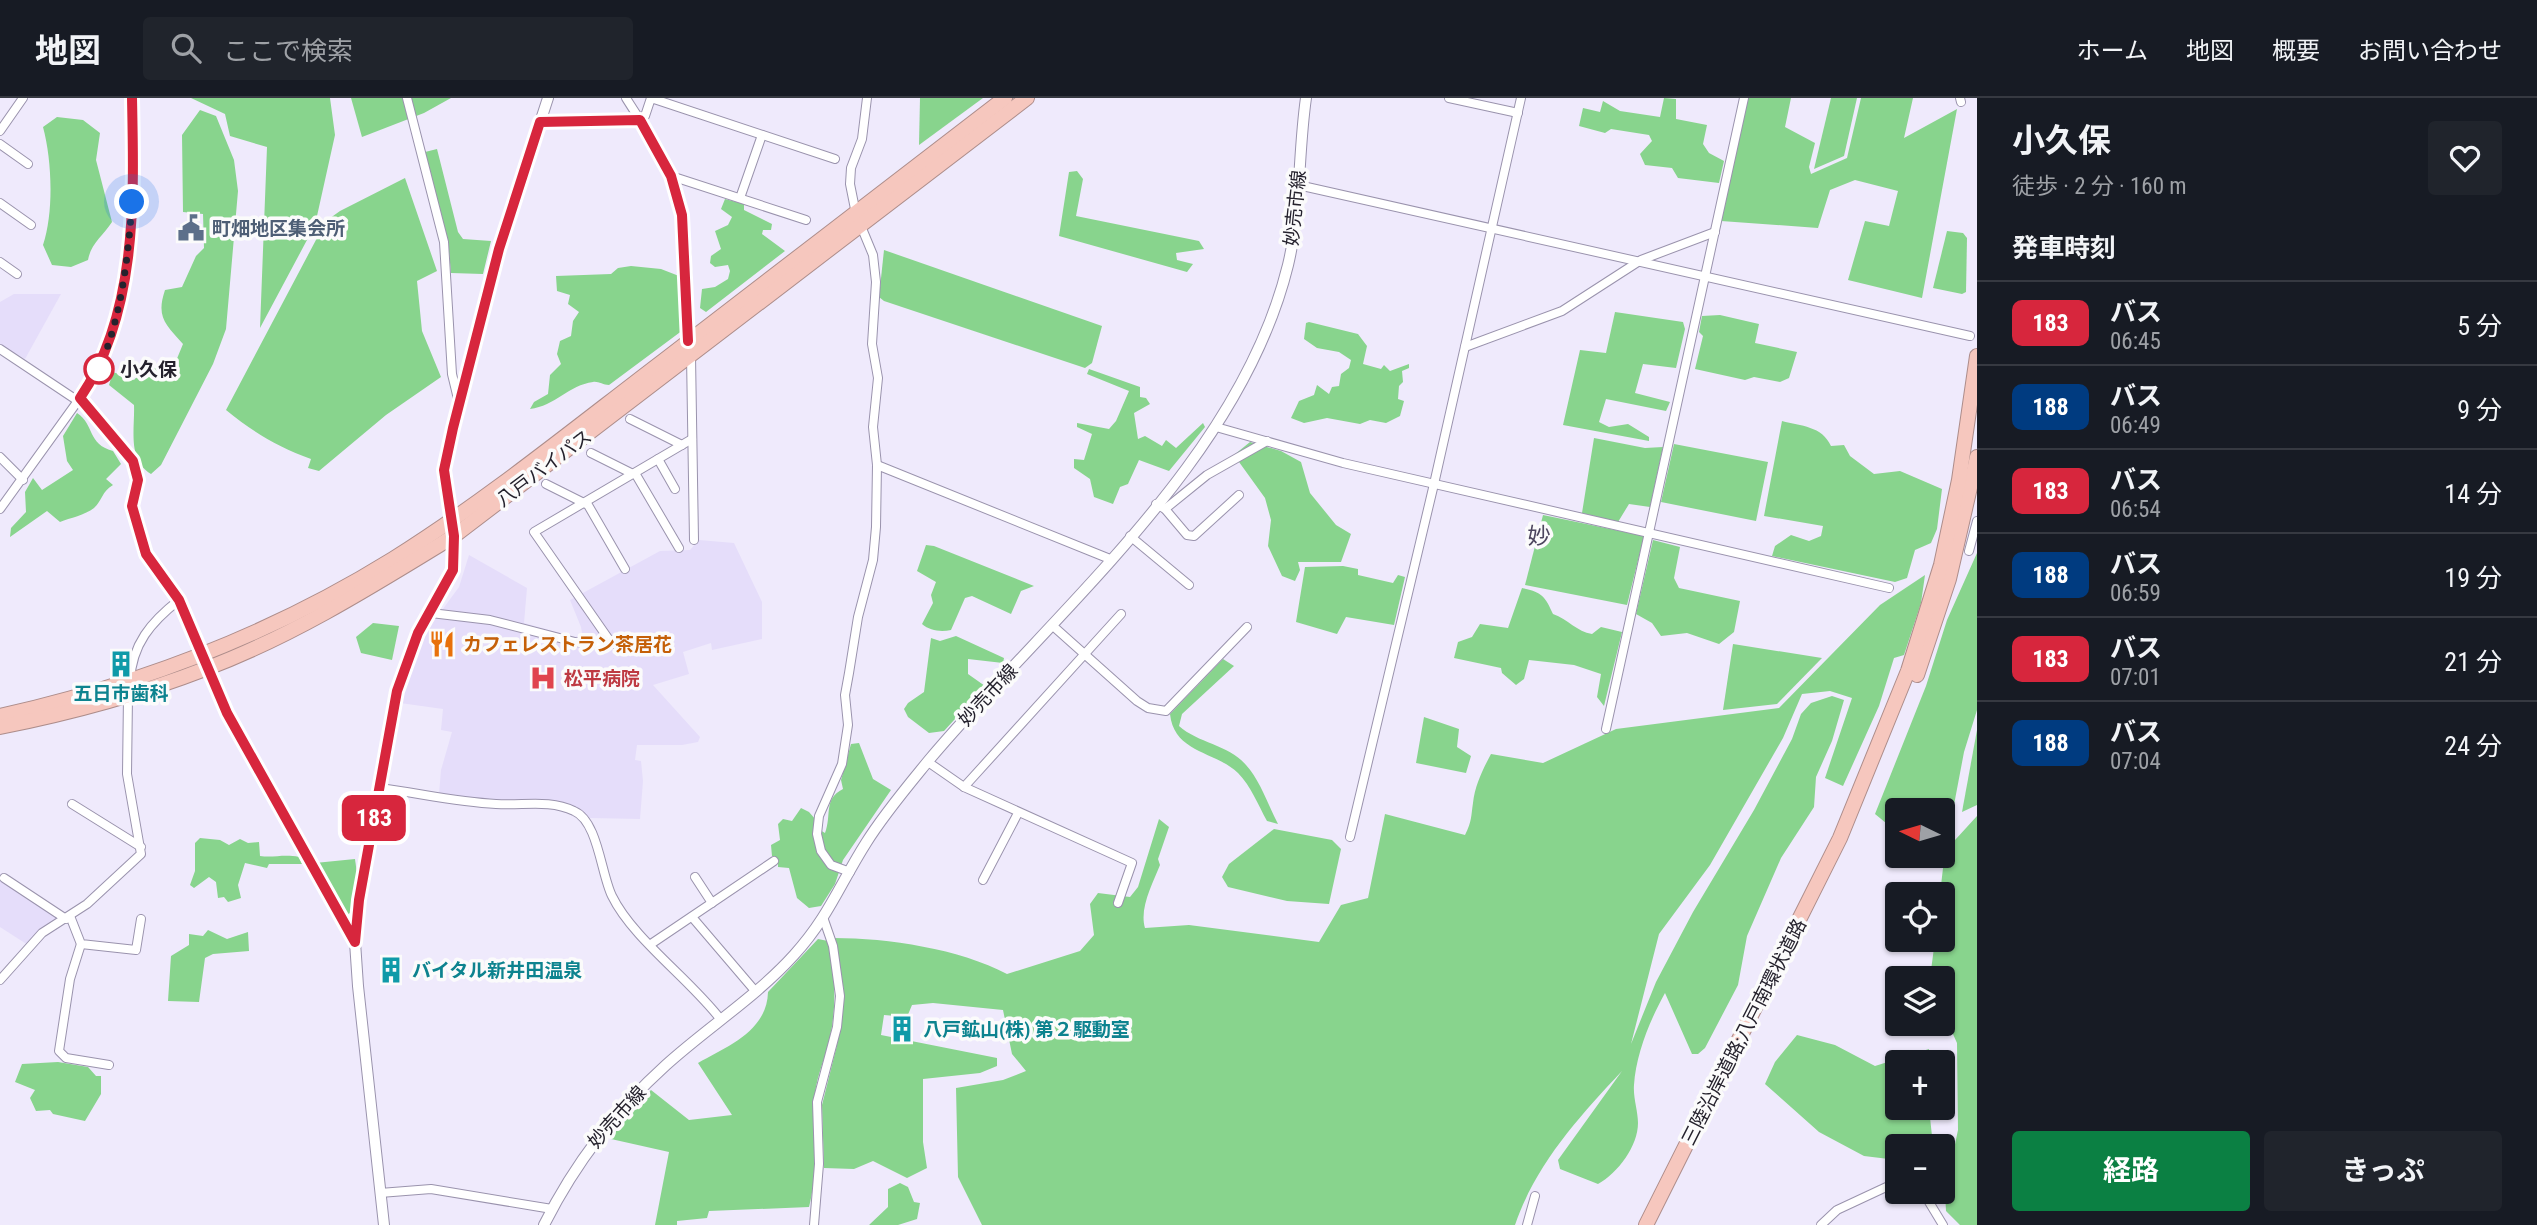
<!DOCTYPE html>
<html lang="ja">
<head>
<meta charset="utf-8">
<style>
  body { margin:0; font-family:"Roboto Condensed","Noto Sans JP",sans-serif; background:#20242c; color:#f1f3f6; height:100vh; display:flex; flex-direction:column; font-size:26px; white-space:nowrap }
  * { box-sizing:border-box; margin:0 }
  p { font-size:23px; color:#9ea1a6 }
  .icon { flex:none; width:38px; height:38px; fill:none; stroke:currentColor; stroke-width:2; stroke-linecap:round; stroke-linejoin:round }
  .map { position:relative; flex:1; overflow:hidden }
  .sheet { display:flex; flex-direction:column; background:#171b24; width:560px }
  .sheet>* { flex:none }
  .badge { padding:0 14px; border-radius:10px; font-size:24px; line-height:46px }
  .needle { width:46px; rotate:275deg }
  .tools { position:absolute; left:1885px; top:700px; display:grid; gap:14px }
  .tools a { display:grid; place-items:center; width:70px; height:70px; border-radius:7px; background:#171b24; box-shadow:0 2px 5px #0004; font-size:35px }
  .you { position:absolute; width:35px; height:35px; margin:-18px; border:5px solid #fff; border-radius:50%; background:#1a73e8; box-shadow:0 0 0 10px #1a73e833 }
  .map>.badge { position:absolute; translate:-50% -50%; box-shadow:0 0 0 4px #fff }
  h2 { padding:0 35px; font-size:26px; line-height:63px }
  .round { display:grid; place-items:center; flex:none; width:74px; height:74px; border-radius:7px; background:#20242c }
  .head { display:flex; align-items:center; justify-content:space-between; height:119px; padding:0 35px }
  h1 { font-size:33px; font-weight:700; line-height:52px }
  .button { display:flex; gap:14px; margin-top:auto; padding:14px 35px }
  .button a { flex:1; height:80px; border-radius:7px; background:#0b8043; color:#fff; font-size:28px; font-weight:700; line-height:80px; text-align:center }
  .button a+a { background:#20242c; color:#f1f3f6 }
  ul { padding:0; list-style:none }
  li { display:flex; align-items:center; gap:21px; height:84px; padding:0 35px; border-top:2px solid #363941 }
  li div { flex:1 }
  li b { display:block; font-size:26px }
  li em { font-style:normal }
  li .badge { min-width:77px; font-weight:700; text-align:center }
  header { display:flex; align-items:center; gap:42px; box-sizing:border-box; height:98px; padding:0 35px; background:#171b24; border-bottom:2px solid #363941 }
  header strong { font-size:33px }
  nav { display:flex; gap:38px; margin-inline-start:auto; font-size:24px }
  .search { width:490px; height:63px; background:#20242c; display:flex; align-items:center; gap:18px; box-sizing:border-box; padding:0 24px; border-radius:7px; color:#9ea1a6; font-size:26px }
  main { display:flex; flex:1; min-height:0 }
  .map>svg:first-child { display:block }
  .built { fill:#e5ddfa }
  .green { fill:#88d48d }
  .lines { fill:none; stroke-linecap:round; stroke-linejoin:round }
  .street-casing { stroke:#9a93ad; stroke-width:10 }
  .secondary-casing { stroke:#9a93ad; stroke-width:12 }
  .highway-casing { stroke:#ad8d8b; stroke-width:16 }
  .street { stroke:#fff; stroke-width:8 }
  .secondary { stroke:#fff; stroke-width:10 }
  .highway { stroke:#f6c7be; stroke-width:14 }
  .line-casing { stroke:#fff; stroke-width:16 }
  .line { stroke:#d7263d; stroke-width:10 }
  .walk { stroke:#25222d; stroke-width:7; stroke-dasharray:0 12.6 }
  .stop-dot { fill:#fff; stroke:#d7263d; stroke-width:3.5 }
  .labels { text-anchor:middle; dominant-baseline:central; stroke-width:7; stroke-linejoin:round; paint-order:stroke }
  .street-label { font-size:19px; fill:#25222d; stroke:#fbfbfb }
  .service-label { font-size:19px; font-weight:bold; fill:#4e5e75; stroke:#fbfbfb; text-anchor:start }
  .stop-label { font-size:19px; font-weight:bold; fill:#25222d; stroke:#fbfbfb; text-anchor:start }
  .food-label { font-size:19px; font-weight:bold; fill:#c56008; stroke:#fbfbfb; text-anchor:start }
  .health-label { font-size:19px; font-weight:bold; fill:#be3a42; stroke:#fbfbfb; text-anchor:start }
  .culture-label { font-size:19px; font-weight:bold; fill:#0d838f; stroke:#fbfbfb; text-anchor:start }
  .quarter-label { font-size:23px; fill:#4d465e; stroke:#fbfbfb }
</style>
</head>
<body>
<header>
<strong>地図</strong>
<div class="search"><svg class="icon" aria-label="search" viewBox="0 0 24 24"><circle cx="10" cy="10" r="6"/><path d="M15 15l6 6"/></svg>ここで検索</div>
<nav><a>ホーム</a><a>地図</a><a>概要</a><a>お問い合わせ</a></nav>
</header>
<main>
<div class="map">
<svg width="1977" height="1127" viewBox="0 0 1977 1127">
  <rect width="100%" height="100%" fill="#efeafc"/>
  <g class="built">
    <path d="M14 196H61L25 261 0 246V204Z"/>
    <path d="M699 442 734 445 762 504V541L712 552 711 545 683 554 689 576 653 587 700 639 698 644 682 647H637L635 662 641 663 643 683 640 721 590 720 575 710 555 704 492 703 439 696 441 672 452 634 441 632 443 611 400 605 416 554 423 538 459 489 469 457 527 490 524 525 575 539 582 535 581 529 570 502 660 453 690 452Z"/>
    <path d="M0 780 60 821 28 847 0 829Z"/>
  </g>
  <g class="green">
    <path d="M191 0H330L335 37 315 127 260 230 267 49 230 38 225 16Z"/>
    <path d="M351 0H451L424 15 362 39Z"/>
    <path d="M920 0H983L919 47Z"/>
    <path d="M1664 0 1676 1V21L1707 27 1703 46 1709 55 1724 63 1719 85 1678 80 1672 70 1645 67 1640 56 1652 43 1649 37 1611 31 1605 35 1579 28 1583 10 1600 14 1603 3 1620 13 1660 19Z"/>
    <path d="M1748 0H1791L1785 29 1815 45 1809 69 1811 76 1847 60 1861 0H1913L1904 40 1957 11 1922 200 1848 182 1865 123 1889 128 1898 93 1855 82 1830 92 1818 130 1721 123Z"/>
    <path d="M1831 0H1857L1844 58 1814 71Z"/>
    <path d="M200 12 216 18 234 62 238 93 226 231 213 266 161 367 151 376C127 362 135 331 134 307L109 287 113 274 134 282 145 270 176 263 183 246C165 226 156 219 165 192L182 189 196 158 204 150 203 116 183 114 182 37Z"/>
    <path d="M57 19 83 22 100 35 96 62 112 124C103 138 91 145 88 162L71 169 52 167 43 147C54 114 52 62 43 29Z"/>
    <path d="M437 51 458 134 463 141 491 143 483 176 451 175 448 143 425 54Z"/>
    <path d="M1077 73 1083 81 1076 118 1199 143 1204 151 1176 155 1177 162 1193 166 1187 174 1059 138 1069 74Z"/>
    <path d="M405 80 437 173 417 183 422 233 441 279 386 317 319 373 308 370 311 361C278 349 253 334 226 312L326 123 340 113Z"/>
    <path d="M725 101 744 106V112L772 126 771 132H763L762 136 785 153 706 214 700 210 702 191 715 189 728 181 730 173 728 167 715 169 710 165 711 158 721 151 715 133 728 127 732 119 721 111Z"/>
    <path d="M1947 133 1963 135 1967 140 1966 194 1962 196 1933 190Z"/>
    <path d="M884 152 1102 228 1092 265 1085 270 884 203 879 199Z"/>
    <path d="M631 168 661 171 679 178 683 232 609 287C603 287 598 283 593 284 569 287 555 308 530 311L534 304 548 296 550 277 561 266 557 256 560 243 571 238 573 223 579 214 568 206 570 197 557 193 556 178 611 176 618 170Z"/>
    <path d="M1615 214 1683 224 1685 231 1676 270 1643 266 1635 295 1670 304 1666 313 1606 301 1599 324 1609 329 1628 326 1649 339V343L1563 327 1580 252 1606 255Z"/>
    <path d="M1720 217 1759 226 1755 245 1797 254 1789 280 1780 284 1754 279 1745 282 1695 271 1703 238 1699 234 1702 218Z"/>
    <path d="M1309 224 1358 236 1367 248 1363 266 1381 271 1384 267 1390 273 1409 266V270L1402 273 1403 284 1399 288 1398 301 1404 303 1400 318 1386 325 1370 322 1360 326 1327 320 1304 325 1291 320 1299 303 1314 297 1317 287 1329 296 1332 289 1339 288 1341 276 1349 270 1351 262 1339 254 1317 250 1304 241 1306 225Z"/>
    <path d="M1089 271 1140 289V299L1146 300 1150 306 1134 315 1138 341 1145 338 1162 348 1166 342 1176 350 1203 325 1205 329 1169 373 1139 362 1128 386 1120 389 1113 406 1094 399 1090 381 1074 370V361L1084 362 1092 336 1077 329V325L1109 331 1116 323 1129 293 1087 276Z"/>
    <path d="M77 315C95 327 87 346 113 353L121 366 106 381 113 387C102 393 102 403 94 410 85 417 70 420 60 424L47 413 10 439 11 430 26 414 25 394 33 380 42 392 73 372 67 363 63 338Z"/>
    <path d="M1782 323C1801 328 1822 328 1831 348L1844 347 1850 358 1874 376 1900 373 1942 391 1937 431 1931 445 1915 452 1907 480 1895 484 1772 458 1775 448 1791 437 1809 443 1821 438 1823 428 1764 418Z"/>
    <path d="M1594 340 1645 350 1663 349 1650 409 1629 406 1618 424 1582 415Z"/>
    <path d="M1250 344 1281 353 1301 364 1310 395 1336 427 1351 436 1341 464H1298L1300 472 1295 483 1282 478 1268 448 1271 422 1265 400 1234 357Z"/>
    <path d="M1674 346 1768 364 1756 423 1661 404Z"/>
    <path d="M1543 417 1644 438 1627 507 1525 487Z"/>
    <path d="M1653 442 1680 449 1674 480 1679 490 1740 503 1734 534 1719 546 1687 535 1661 538 1652 525 1636 516Z"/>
    <path d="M926 447 934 448 1034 488 1021 493 1011 516 972 498 965 500 951 532C941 534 930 533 922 526L933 505 931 497 936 484 917 473Z"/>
    <path d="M1977 455V612L1964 654 1950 728 1943 730 1942 712H1897V734L1875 716 1926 588 1947 522Z"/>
    <path d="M1343 468 1358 471V477L1393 485 1398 477 1405 479 1394 527 1346 519 1337 536 1296 524 1305 469Z"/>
    <path d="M1925 477 1921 505 1904 557 1894 560 1879 608 1843 688 1825 680 1852 600 1830 593 1802 596 1783 640 1710 767 1659 836 1631 946 1656 884 1693 814 1754 712 1792 641 1801 616 1811 605 1832 598 1844 602 1832 643 1816 679 1814 709 1781 760 1747 838 1738 887 1705 950 1698 956H1692L1665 895C1650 922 1636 956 1634 987 1633 1000 1638 1013 1638 1025 1638 1048 1618 1075 1598 1086L1560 1071 1558 1062 1622 973C1578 1020 1536 1066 1515 1127H982L958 1079 956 990 1003 982 1026 973 1012 956 1003 912 933 905 912 907 907 919 884 917 881 937 997 960V968L980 975 923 981V1044L927 1070 907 1080 873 1063 854 1071 824 1070 822 1007 837 947 844 893 834 840C888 840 960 851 1007 876L1080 853 1094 837 1090 806 1098 795 1130 799 1138 789 1159 721 1169 729 1158 761 1160 767C1153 785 1139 810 1145 830L1189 827 1319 844 1341 807 1368 800 1385 716 1465 737C1472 723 1471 718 1473 705 1475 687 1483 671 1491 656L1543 665 1616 631 1779 610 1880 507Z"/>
    <path d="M1522 490C1542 494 1545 498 1553 516 1568 521 1577 534 1592 536L1601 529 1622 534 1604 608 1597 599 1601 576 1574 567 1529 562 1524 581 1516 587 1502 575 1501 570 1454 560 1458 544 1472 539 1480 526 1508 530Z"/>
    <path d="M373 525 399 528 392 562 361 555 356 539Z"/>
    <path d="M956 538 1004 560 1003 565 968 561V576L985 588 944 633 929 635 908 619 904 611 908 605 924 594 931 540 940 543Z"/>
    <path d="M1733 546 1822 560 1777 606 1723 612Z"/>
    <path d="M1223 561 1234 568 1182 616 1179 628C1198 645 1229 647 1246 667 1260 682 1268 707 1278 726L1267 723C1258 707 1251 688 1238 675 1215 653 1174 655 1170 616Z"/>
    <path d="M1424 619 1459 631 1457 649 1471 658 1466 675 1416 665Z"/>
    <path d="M1977 632V707L1962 714Z"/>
    <path d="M859 645 873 681 891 692 843 762 835 786 821 808 809 810 797 800 789 770 778 769V763L772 758 771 747 780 742 778 726 783 721 792 723 801 710 809 714 816 722 815 729 825 735C832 717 823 701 843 691L841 682 851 646Z"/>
    <path d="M1977 718V1127H1960L1946 1113 1945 1094 1958 1032 1957 945 1943 914 1942 880H1930L1935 842H1942L1940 796 1945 753Z"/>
    <path d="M1274 731 1332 742 1341 751 1329 806 1287 803 1228 789 1222 779 1229 766Z"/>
    <path d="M200 740 220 742 229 747 240 741 248 745 259 744 260 758C273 760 284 756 299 759L302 766H269L267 770 245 765 238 787 241 800 228 804 224 799 218 800 216 784 209 779 194 790 190 787 195 773V745Z"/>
    <path d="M355 761 357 776 350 815 345 818 315 765Z"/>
    <path d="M208 832 227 841 248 834 249 853 213 856 205 860 199 904 168 903 171 858 189 847V836L203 838Z"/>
    <path d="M818 841 828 843C835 876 837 907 830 939 826 959 817 976 815 996 811 1034 819 1072 809 1109L709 1113 707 1120 677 1123V1127H655L669 1054 611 1041 612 1031 651 992 689 1022 732 1017 698 965C728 948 767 933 768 894Z"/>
    <path d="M1797 937 1835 947 1875 968 1929 951V964H1897V1010H1929L1932 1038 1923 1048H1897V1062L1864 1058 1819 1034 1765 986 1775 964Z"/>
    <path d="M58 964 88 969 96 978H101V996L85 1023 53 1016 50 1012 36 1013 30 1000 35 992 15 984 22 966Z"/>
    <path d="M900 1085 908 1089 914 1104 920 1105 917 1121 898 1127H869L888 1109V1091Z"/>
  </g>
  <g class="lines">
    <g class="street-casing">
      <g id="street">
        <path d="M407 0 444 144 452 276 459 305"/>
        <path d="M626 0C644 29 666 58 676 91 690 138 687 194 688 243"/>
        <path d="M1449 0 1518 15"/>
        <path d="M1960 0 1961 4"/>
        <path d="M540 24 640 22 645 18 651 0 835 61"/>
        <path d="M0 33 23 0"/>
        <path d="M0 46 28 66"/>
        <path d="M671 78 806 122"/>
        <path d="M1298 87 1970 238"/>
        <path d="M740 100 762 37"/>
        <path d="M0 105 31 127"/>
        <path d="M0 164 17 176"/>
        <path d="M1465 249 1562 213 1641 162 1715 134"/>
        <path d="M0 251 78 303"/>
        <path d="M691 258 694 442"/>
        <path d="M80 300 133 363 138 382 132 408 146 456 179 502 227 615 355 844"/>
        <path d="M630 321 682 347"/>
        <path d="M1216 329 1343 365 1889 490"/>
        <path d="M591 355 633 376"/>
        <path d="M0 359 23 382"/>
        <path d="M658 361 675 391"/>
        <path d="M877 367 1110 461"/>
        <path d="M635 375 679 450"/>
        <path d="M546 386 588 407 625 471"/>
        <path d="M1156 406 1165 411 1207 377 1267 343"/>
        <path d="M0 411 80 300 104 261 125 173 130 138 132 0"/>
        <path d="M1165 411 1187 437 1194 438 1239 397"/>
        <path d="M1130 438 1189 487"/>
        <path d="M1969 453 1977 423"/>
        <path d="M431 515 490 522 575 544 612 546"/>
        <path d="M1053 528 1137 603 1148 610 1166 613 1247 529"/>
        <path d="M612 546 534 434 692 341"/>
        <path d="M130 583C132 546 151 524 179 502"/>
        <path d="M1606 631 1744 0"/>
        <path d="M928 664 964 689 1132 765 1118 805"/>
        <path d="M964 689 1121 516"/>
        <path d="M379 690C418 695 457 704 496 706 523 708 549 701 574 713 598 723 601 776 612 798 633 841 691 882 721 922"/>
        <path d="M72 706 141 749"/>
        <path d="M1350 739 1434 386 1521 0"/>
        <path d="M850 774 831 767 821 753 817 736 819 718 842 666 848 627 845 597 849 575 858 519 873 462 876 429 877 367 873 329 878 280 872 246 876 184 873 157 856 116 850 86 851 70 862 41 867 0"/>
        <path d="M695 779 712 805"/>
        <path d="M4 780 66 821"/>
        <path d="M983 782 1018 715"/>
        <path d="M70 818 81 846 136 852 141 821"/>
        <path d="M692 819 756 894"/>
        <path d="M81 846 70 881 59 953 66 960 109 967"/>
        <path d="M651 846 774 763"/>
        <path d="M0 882 42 835 87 806 141 756 127 676 128 598"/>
        <path d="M1923 1094 1943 1127"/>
        <path d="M380 1095 431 1091 552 1111"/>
        <path d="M814 1127 819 1066 817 1004 837 929 840 898 833 848 824 822"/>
        <path d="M1527 1127 1535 1098"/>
        <path d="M1821 1127 1837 1112 1897 1084"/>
      </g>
    </g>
    <g class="secondary-casing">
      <g id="secondary">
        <path d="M384 1127 358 888 355 844 359 802 397 593 418 535 453 473 454 438 445 372 459 305 507 126 548 0"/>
        <path d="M544 1127C575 1065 615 1013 666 967 708 929 756 899 794 857 828 820 840 786 866 745 884 716 907 689 929 662 1055 512 1240 363 1288 167 1301 113 1298 55 1306 0"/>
      </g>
    </g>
    <g class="highway-casing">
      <g id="highway">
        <path d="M1917 577 1949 481 1977 359"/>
        <path d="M0 618C138 587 272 536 393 461 487 402 575 330 663 263 777 175 891 88 1005 0"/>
        <path d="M0 629C70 615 138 597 205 571 293 538 374 487 454 438L1027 0"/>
        <path d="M1646 1127 1840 740 1908 573 1941 467 1959 382 1977 258"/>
      </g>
    </g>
    <use href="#street" class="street"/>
    <use href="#secondary" class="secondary"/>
    <use href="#highway" class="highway"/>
  </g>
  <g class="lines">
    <g class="line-casing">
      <path id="line" d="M132 0C134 99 138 215 80 300L133 363 138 382 132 408 146 456 179 502 227 615 355 844 359 802 397 593 418 535 453 472 454 438 444 372 453 330 499 151 540 24 640 22 671 78 682 117 688 243"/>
    </g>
    <use href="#line" class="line"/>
    <path class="walk" d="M99 271 96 277C121 225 128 161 132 104"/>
  </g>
  <defs>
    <g id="civic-bare" transform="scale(2.1)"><path d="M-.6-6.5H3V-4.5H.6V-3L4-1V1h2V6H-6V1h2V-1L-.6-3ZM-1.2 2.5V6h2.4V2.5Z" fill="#5c6f8a" stroke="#fbfbfb" stroke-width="2.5" paint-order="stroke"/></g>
    <g id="restaurant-bare" transform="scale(2.1)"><path d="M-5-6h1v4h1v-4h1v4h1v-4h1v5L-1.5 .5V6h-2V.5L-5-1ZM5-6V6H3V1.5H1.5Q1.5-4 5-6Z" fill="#e8710a" stroke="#fbfbfb" stroke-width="2.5" paint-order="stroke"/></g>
    <g id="building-bare" transform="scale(2.1)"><path d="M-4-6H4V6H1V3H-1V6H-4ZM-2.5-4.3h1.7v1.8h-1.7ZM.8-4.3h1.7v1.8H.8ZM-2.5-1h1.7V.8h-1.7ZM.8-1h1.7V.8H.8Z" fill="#0f9aa8" stroke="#fbfbfb" stroke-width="2.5" paint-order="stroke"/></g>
    <g id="hospital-bare" transform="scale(2.1)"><path d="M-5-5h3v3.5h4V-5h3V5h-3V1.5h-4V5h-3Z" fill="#e0444e" stroke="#fbfbfb" stroke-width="2.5" paint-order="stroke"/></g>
  </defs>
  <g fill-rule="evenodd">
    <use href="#civic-bare" x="191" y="130"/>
    <use href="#restaurant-bare" x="442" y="546"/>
    <use href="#building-bare" x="121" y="566"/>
    <use href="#hospital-bare" x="543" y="580"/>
    <use href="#building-bare" x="391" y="872"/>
    <use href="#building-bare" x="902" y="931"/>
  </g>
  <circle class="stop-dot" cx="99" cy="271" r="14"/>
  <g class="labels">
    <g class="street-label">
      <text transform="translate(1295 110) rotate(-84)">妙売市線</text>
      <text transform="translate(544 370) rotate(-37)">八戸バイパス</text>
      <text transform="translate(988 597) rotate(-47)">妙売市線</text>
      <text transform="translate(1744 934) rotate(-63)">三陸沿岸道路;八戸南環状道路</text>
      <text transform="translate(617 1019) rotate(-48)">妙売市線</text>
    </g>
    <g class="service-label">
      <text x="212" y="130">町畑地区集会所</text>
    </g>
    <g class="stop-label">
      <text x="120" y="271">小久保</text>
    </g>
    <g class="food-label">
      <text x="463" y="546">カフェレストラン茶居花</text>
    </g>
    <g class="health-label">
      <text x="564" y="580">松平病院</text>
    </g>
    <g class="culture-label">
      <text x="121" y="595" text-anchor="middle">五日市歯科</text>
      <text x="412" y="872">バイタル新井田温泉</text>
      <text x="923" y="931">八戸鉱山(株) 第２駆動室</text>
    </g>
    <g class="quarter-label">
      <text x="1539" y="438">妙</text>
    </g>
  </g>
</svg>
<div class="tools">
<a><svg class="needle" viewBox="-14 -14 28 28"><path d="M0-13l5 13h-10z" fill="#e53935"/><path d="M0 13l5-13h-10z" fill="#9ea1a6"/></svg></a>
<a><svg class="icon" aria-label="locate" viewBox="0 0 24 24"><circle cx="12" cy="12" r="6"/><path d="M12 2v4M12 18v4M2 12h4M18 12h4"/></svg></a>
<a><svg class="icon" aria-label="layers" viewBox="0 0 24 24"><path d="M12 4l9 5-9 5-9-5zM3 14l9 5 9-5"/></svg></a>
<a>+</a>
<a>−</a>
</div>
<div class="you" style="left:132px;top:104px"></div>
<b class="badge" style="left:374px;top:720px;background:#d7263d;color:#fff">183</b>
</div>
<section class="sheet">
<div class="head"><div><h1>小久保</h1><p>徒歩 · 2 分 · 160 m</p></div><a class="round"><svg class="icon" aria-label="heart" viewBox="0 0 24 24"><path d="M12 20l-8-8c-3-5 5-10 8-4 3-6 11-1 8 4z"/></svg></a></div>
<h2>発車時刻</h2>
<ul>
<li><span class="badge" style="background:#d7263d;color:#fff">183</span><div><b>バス</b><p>06:45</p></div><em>5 分</em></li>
<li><span class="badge" style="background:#003b80;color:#fff">188</span><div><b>バス</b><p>06:49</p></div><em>9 分</em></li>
<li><span class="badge" style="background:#d7263d;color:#fff">183</span><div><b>バス</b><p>06:54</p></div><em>14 分</em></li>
<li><span class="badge" style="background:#003b80;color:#fff">188</span><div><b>バス</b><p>06:59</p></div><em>19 分</em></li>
<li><span class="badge" style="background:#d7263d;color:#fff">183</span><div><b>バス</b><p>07:01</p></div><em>21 分</em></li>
<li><span class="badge" style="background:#003b80;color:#fff">188</span><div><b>バス</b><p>07:04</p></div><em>24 分</em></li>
</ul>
<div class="button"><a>経路</a><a>きっぷ</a></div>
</section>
</main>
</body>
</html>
